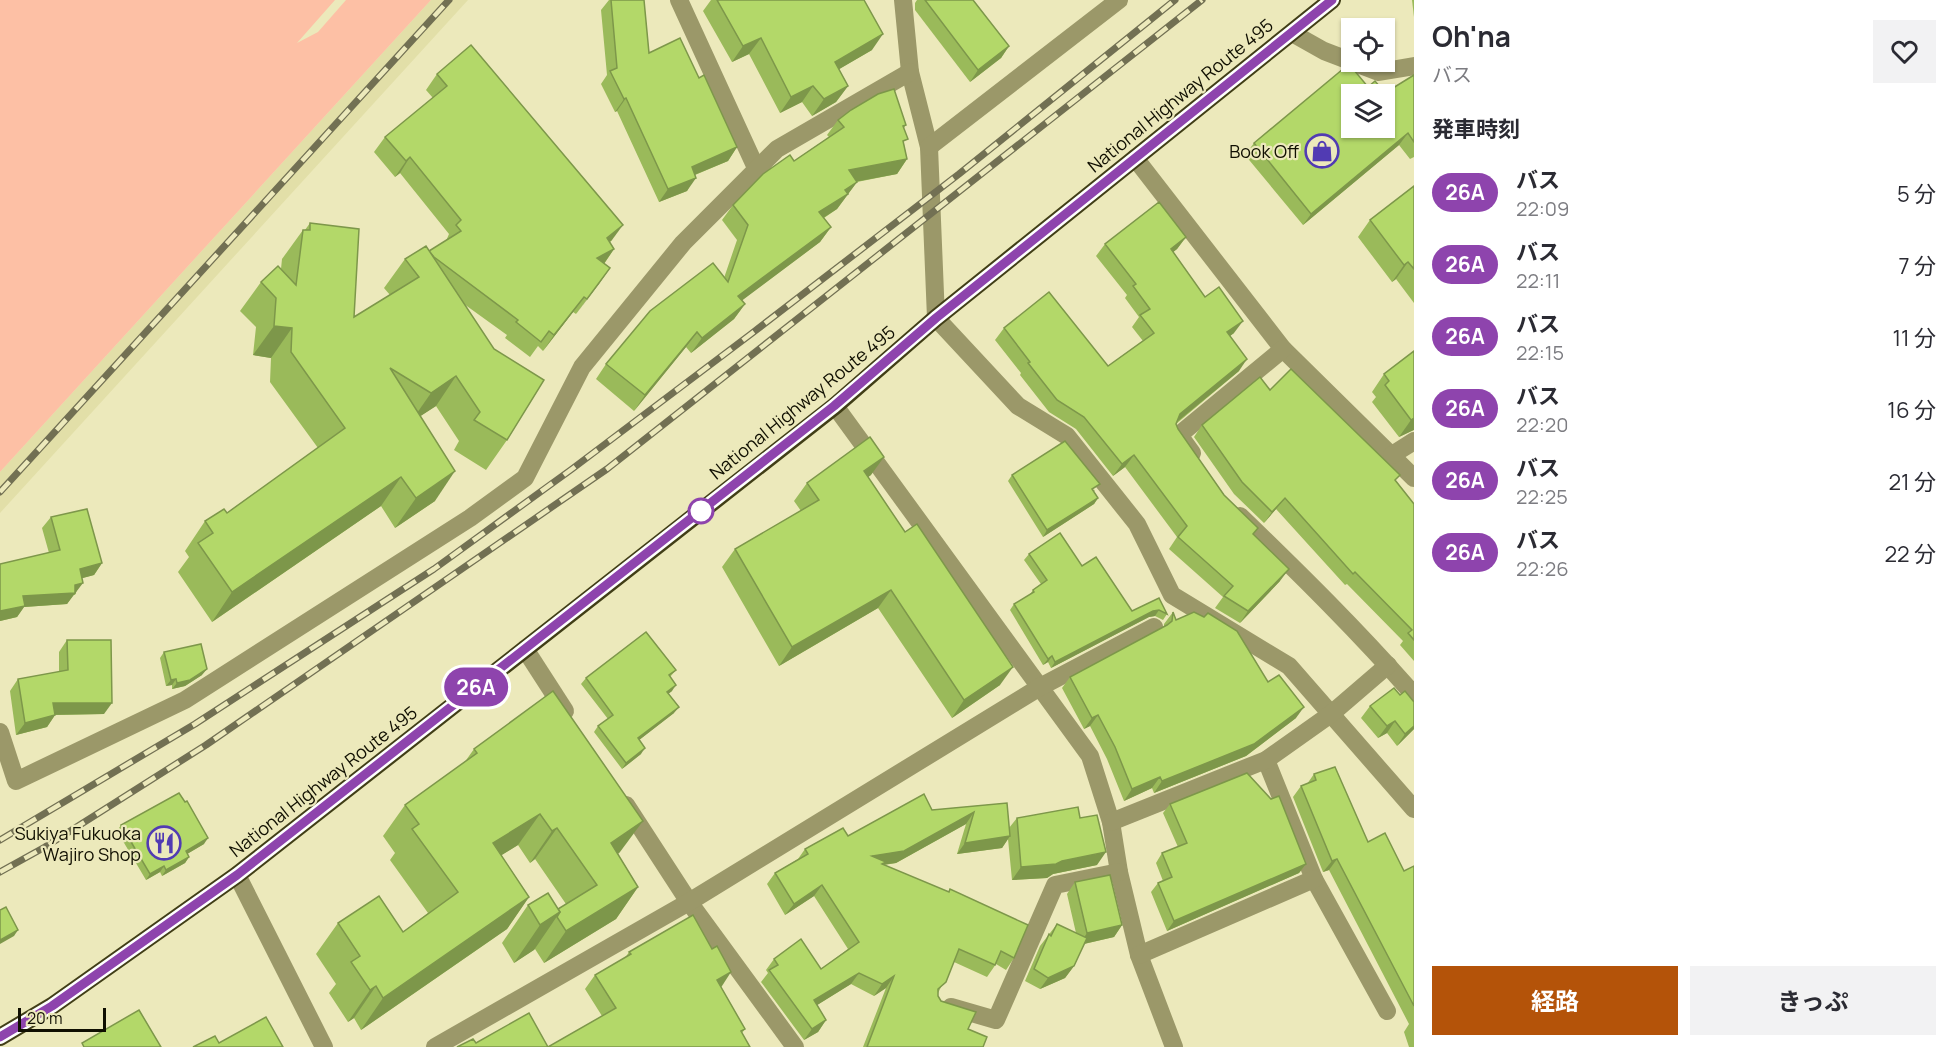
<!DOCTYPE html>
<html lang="ja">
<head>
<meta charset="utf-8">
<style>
  body { margin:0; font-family:Manrope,"Noto Sans JP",sans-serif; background:#f2f2f3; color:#2b2b33; height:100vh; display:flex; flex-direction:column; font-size:22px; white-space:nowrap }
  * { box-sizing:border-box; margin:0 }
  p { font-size:20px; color:#7c7c81 }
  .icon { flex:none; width:33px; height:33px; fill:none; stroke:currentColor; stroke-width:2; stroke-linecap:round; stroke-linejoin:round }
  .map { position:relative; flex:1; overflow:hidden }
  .drawer { display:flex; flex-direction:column; background:#fff; width:540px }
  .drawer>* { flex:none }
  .badge { padding:0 12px; border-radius:20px; font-size:21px; line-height:39px }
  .controls { position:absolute; left:1341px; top:18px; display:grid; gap:12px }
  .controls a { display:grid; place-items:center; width:54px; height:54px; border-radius:0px; background:#fff; box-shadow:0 2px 4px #0004; font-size:30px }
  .scale { position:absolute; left:18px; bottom:15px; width:88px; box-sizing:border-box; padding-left:6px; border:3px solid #100f01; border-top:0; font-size:16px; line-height:21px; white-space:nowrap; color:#100f01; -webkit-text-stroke:4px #ece9bb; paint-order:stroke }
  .map>.badge { position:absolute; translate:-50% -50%; box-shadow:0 0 0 3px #fff }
  h2 { padding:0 18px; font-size:22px; line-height:54px }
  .round { display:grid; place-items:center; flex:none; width:63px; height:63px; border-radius:0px; background:#f2f2f3 }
  .head { display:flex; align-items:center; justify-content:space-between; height:102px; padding:0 18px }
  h1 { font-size:28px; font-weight:700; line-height:45px }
  .primary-button { display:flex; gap:12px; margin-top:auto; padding:12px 18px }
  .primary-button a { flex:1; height:69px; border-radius:0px; background:#b45309; color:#fff; font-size:24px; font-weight:700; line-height:69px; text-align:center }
  .primary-button a+a { background:#f2f2f3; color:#2b2b33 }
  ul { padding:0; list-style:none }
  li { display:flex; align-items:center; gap:18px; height:72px; padding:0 18px }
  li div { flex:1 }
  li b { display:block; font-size:22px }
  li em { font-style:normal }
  li .badge { min-width:66px; font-weight:700; text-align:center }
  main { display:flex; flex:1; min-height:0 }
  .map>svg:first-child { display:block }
  .built { fill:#e2dfa8 }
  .green { fill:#fdc0a5 }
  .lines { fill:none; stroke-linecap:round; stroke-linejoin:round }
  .street { stroke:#9b9869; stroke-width:18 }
  .highway { stroke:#413e17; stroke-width:18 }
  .rail-casing { stroke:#727053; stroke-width:7 }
  .rail { stroke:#ece9bb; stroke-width:4.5; stroke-dasharray:14; stroke-linecap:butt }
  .wall { fill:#9aba5a }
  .shaded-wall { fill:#7d974a }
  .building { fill:#b3d869; stroke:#7d974a; stroke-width:1.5; fill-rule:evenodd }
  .line-casing { stroke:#fff; stroke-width:14 }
  .line { stroke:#8e44ad; stroke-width:9 }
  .stop-dot { fill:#fff; stroke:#8e44ad; stroke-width:3 }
  .labels { text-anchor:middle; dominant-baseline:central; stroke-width:4.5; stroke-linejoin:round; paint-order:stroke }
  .street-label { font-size:18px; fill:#100f01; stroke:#ece9bb }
  .poi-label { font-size:18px; fill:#100f01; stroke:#ece9bb; text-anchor:end }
</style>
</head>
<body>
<main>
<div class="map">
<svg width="1414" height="1047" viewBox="0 0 1414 1047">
  <rect width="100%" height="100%" fill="#ece9bb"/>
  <path class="built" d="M431 0H468L0 513V472Z"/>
  <path class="green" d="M0 0H335L297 43 318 32 346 0H431L0 472Z"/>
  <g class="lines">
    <g class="street">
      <path d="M679 0 757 170"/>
      <path d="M903 0 910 72 929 147 936 318 1018 406 1067 436 1137 524 1172 595 1289 666 1414 809"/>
      <path d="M1292 33 1324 51 1379 72 1414 66"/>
      <path d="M929 147 1119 0"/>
      <path d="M1135 158 1283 349 1414 478"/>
      <path d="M835 406 1090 756 1111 822 1119 872 1139 955 1174 1047"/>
      <path d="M1192 453 1179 435 1283 349"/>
      <path d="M1392 455 1414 441"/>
      <path d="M1240 516C1300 574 1359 632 1414 695"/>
      <path d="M525 649 565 711"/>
      <path d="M0 732 16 781 185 700 470 518 525 478 582 367 683 243 777 149 910 72"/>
      <path d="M1266 760 1314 879 1387 1011"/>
      <path d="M626 805 689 902 795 1047"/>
      <path d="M1111 822 1266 760 1331 714 1388 665"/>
      <path d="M237 875 324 1047"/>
      <path d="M1139 955 1314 879"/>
      <path d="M951 1007 996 1020 1055 885 1119 872"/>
      <path d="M435 1047 689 902 1040 687 1154 627"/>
    </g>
    <path class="highway" d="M0 1037 52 1006 237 875 835 406 936 318 1332 0"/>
    <g class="rail-casing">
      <g id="rail">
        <path d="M0 492 449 0"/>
        <path d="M0 840 195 724 434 569 572 469 751 334 959 174 1175 0"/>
        <path d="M0 872 45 847 206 745 607 469 1202 0"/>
      </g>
    </g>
    <use href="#rail" class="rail"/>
  </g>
  <g class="wall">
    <path d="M609 0H644L649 53 699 78 737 147 728 161 695 175 687 191 659 202 617 111 615 112 601 84 607 75 601 10Z"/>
    <path d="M711 0H864L872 50 839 69 848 86 836 102 812 116 802 102 780 113 749 54 732 62 703 11Z"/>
    <path d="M917 0H973L1009 46 1001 58 970 82 915 10V3Z"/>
    <path d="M1412 0H1414V17Z"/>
    <path d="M437 74 612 240 610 242 614 249 604 264 610 268 576 314 573 312 543 351 538 346 530 357 505 338 507 335 464 304 507 440 486 470 454 450 459 441 436 406 420 416 435 501 395 528 381 506 212 622 178 572 189 557 185 551 205 521 227 513 318 448 270 382 271 358 253 355 256 327 240 311 261 282 281 269 282 259 303 230H305L310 223 354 317 390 295 384 288 405 259 429 251 446 241 449 234 400 173 395 177 374 152 385 137 433 98 426 90Z"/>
    <path d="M1414 75V157L1410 159 1399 145 1303 225 1245 155 1254 143 1368 87 1385 93Z"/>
    <path d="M838 120 906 125 904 128V144L907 159 897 174 857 182 837 209 824 218 831 227 820 242 742 300 745 304 734 319 691 353 686 347 634 411 596 379 606 364 724 278 737 240 722 220 733 205 794 161 829 137 827 135Z"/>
    <path d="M1414 186V303L1396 279 1392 282 1358 237 1370 220Z"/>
    <path d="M1186 237 1177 249 1173 252 1205 297 1234 333 1230 336 1239 371 1176 424 1178 429 1224 495 1258 528 1253 535 1280 581 1240 623 1215 608 1223 597 1169 549 1177 537 1125 467 1113 476 1076 429 1049 412 1020 375 1021 373 995 340 1004 328 1108 366 1143 341 1132 327 1139 317 1125 298 1127 295 1096 256 1105 244Z"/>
    <path d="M1414 351 1413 430 1399 437 1372 402 1376 397 1372 392 1384 374Z"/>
    <path d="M1270 390 1396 481 1414 504V661L1400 645 1403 641 1347 584 1345 585 1276 509 1264 523 1234 494 1194 437 1202 425Z"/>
    <path d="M871 475 868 477 905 532 1000 685 952 718 878 608 779 666 722 567 735 549 801 511 794 501 807 483Z"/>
    <path d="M1012 475 1095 490 1094 491 1098 498 1094 504 1043 537 1008 481Z"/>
    <path d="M51 517 102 563 94 575 82 578 75 595H73L67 604 24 607 17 617 0 621V564L49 553 42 528Z"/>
    <path d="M1029 554 1082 566 1132 611 1159 598 1167 614 1163 620 1155 616 1149 617 1051 668 1048 662 1043 665 1010 610 1014 604 1029 596 1033 590 1041 584 1024 560Z"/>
    <path d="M1173 612 1176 620 1268 682 1296 718 1246 756 1154 793 1152 788 1124 801 1107 759 1090 726 1084 729 1062 688 1070 677 1164 627V624Z"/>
    <path d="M67 640 104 714 55 715 47 727 16 735 10 691 18 679 59 672V652Z"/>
    <path d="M164 652 202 675 185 686 172 689V685L166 686 160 658Z"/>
    <path d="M676 670 670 677 672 691 668 694 674 713 639 740 641 754 622 769 594 732 598 726 608 719 581 684 586 678Z"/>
    <path d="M1400 695 1414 702V729L1397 746 1387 733 1378 738 1361 718 1370 706Z"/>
    <path d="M474 749 620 852 618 854 638 887 616 919 544 963 535 949 514 963 502 943 528 905 558 909 566 904 535 859 530 863 518 845 501 855 529 897 507 929 361 1030 354 1018 348 1022 329 993 336 984 316 954 338 923 403 932 428 913 390 860 395 853 383 836 405 805 464 763Z"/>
    <path d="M1314 774 1368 842 1404 871 1414 866V1047H1409L1404 1032 1409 1024 1329 870 1323 872 1293 797 1301 786 1307 784Z"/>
    <path d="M1007 803 1009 828 1017 818H1080L1097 865 1053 874 1047 878 1012 880 1008 839 1002 848 957 854 966 824 896 863 884 865 948 892 950 889 1014 958 1006 970 996 964 987 977 954 962 938 993V996L941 1001 968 1029 983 1047H863L886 988 874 996 851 984 817 1005 826 1020 818 1032 804 1040 761 982 768 973 766 970 774 959 821 969 848 949 814 896 785 915 767 884 775 873 798 859 805 849 932 810Z"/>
    <path d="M1170 804 1306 864 1299 873 1167 931 1151 892 1158 883 1163 881 1156 863 1162 853 1178 847 1163 813Z"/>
    <path d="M121 825 204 844 187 854 189 857 185 863 162 876 160 872 146 880 117 831Z"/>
    <path d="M1075 882 1122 925 1114 937 1084 944 1074 966 1065 978 1040 989 1025 981 1040 946 1057 924 1076 933 1067 894Z"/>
    <path d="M629 952 722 986 721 987 745 1029 742 1033 750 1047H457L476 1043 548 1047 602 1016 585 989 595 975 625 958Z"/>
  </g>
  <g class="shaded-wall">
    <path d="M883 34 872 50 824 78 835 62Z"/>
    <path d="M761 38 749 54 732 62 743 46Z"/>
    <path d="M1009 46 1001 58 970 82 978 70Z"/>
    <path d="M813 86 802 102 780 113 791 97Z"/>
    <path d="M848 86 836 102 812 116 824 99Z"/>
    <path d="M626 98 617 111 615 112 624 99Z"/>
    <path d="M1408 133 1399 145 1303 225 1311 214Z"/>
    <path d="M737 147 728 161 682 180 692 167Z"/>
    <path d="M410 157 400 173 395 177 406 161Z"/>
    <path d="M907 159 897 174 838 185 849 170Z"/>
    <path d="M696 178 687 191 659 202 668 189Z"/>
    <path d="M857 182 837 209 809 227 819 212 845 190Z"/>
    <path d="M623 225 612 240 596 253 607 238Z"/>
    <path d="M831 227 820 242 728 311 738 296Z"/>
    <path d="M1186 237 1177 249 1162 261 1171 249Z"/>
    <path d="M614 249 603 265 597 258Z"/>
    <path d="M1408 262 1396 279 1392 282 1404 265Z"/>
    <path d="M610 268 599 284 576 314 587 299Z"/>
    <path d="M584 297 573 312 543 351 554 335Z"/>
    <path d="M745 304 734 319 691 353 702 338Z"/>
    <path d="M1243 321 1234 333 1219 344 1227 332Z"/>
    <path d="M274 326 292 328 271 358 253 355Z"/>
    <path d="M697 332 686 347 634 411 645 395Z"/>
    <path d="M1247 359 1239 371 1172 426 1180 414Z"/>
    <path d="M456 376 436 406 410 423 431 393Z"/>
    <path d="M1414 418V430L1399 437 1411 420Z"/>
    <path d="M1134 455 1125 467 1113 476 1122 464Z"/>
    <path d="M884 457 871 475 851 489 864 471Z"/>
    <path d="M455 471 435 501 395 528 416 498Z"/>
    <path d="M401 477 381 506 212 622 232 592Z"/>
    <path d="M1098 498 1094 504 1043 537 1047 530Z"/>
    <path d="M1285 498 1276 509 1264 523 1272 512Z"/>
    <path d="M102 563 94 575 72 581 80 569Z"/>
    <path d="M1289 569 1280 581 1240 623 1248 611Z"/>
    <path d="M83 583 67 604 24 607 17 617 0 621V611L23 596Z"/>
    <path d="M891 590 878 608 779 666 792 647Z"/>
    <path d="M1159 610 1155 616 1149 617 1051 668 1055 662 1153 611Z"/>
    <path d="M1052 656 1048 662 1043 665 1048 659Z"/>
    <path d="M1013 667 1000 685 952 718 964 700Z"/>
    <path d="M207 669 202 675 185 686 172 689 177 683Z"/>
    <path d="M176 679 172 685 166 686 171 680Z"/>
    <path d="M676 685 672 691 663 698 667 692Z"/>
    <path d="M53 703H112L104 714 45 715Z"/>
    <path d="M679 707 674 713 634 744 638 738Z"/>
    <path d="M1304 707 1296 718 1246 756 1154 793 1162 781Z"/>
    <path d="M55 715 47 727 16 735 25 723Z"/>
    <path d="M1098 715 1090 726 1084 729 1092 718Z"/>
    <path d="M1395 721 1387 733 1378 738 1387 726Z"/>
    <path d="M1414 726V729L1397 746 1405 734Z"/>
    <path d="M645 748 641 754 622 769 626 763Z"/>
    <path d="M1160 777 1152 788 1124 801 1132 789Z"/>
    <path d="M974 812 966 824 896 863 881 865 872 856Z"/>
    <path d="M540 814 518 845 471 874 493 843Z"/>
    <path d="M643 821 620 852 588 874 611 843Z"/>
    <path d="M557 828 535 859 530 863 552 831Z"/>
    <path d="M1010 836 1002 848 957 854 965 843Z"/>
    <path d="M208 838 204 844 182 857 186 851Z"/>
    <path d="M1106 852 1097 865 1053 874 1047 878 1012 880 1021 867 1062 861Z"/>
    <path d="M189 857 185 863 162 876 166 870Z"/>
    <path d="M1337 859 1329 870 1323 872 1332 861Z"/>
    <path d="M1306 864 1299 873 1167 931 1174 921Z"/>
    <path d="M164 866 160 872 146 880 150 874Z"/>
    <path d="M822 885 814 896 785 915 794 904Z"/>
    <path d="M638 887 616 919 544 963 566 931Z"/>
    <path d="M529 897 507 929 361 1030 383 998Z"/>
    <path d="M560 912 534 950 514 963 540 925Z"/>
    <path d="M1122 925 1114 937 1079 945 1087 933Z"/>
    <path d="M18 930 14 936 0 944V940Z"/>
    <path d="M1074 966 1065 978 1040 989 1048 978Z"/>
    <path d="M731 972 722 986 708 994 717 980Z"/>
    <path d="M859 973 851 984 806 1012 814 1000Z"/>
    <path d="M894 976 886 988 874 996 882 984Z"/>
    <path d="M376 986 354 1018 348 1022 370 990Z"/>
    <path d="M826 1020 818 1032 804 1040 812 1029Z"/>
  </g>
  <g class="building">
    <path d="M611 0H644L649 53 680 38 699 78 704 75 737 147 692 167 696 178 668 189 626 98 624 99 610 71 617 68Z"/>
    <path d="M717 0H864L883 34 835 62 848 86 824 99 813 86 791 97 761 38 743 46Z"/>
    <path d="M925 0H973L1009 46 978 70Z"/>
    <path d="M471 45 623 225 607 238 614 249 597 258 610 268 587 299 584 297 554 335 549 331 541 342 516 322 518 320 434 257 429 251 461 231 456 225 461 220 410 157 406 161 385 137 447 86 437 74Z"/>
    <path d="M1349 64 1368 87 1375 81 1385 93 1414 75V142L1408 133 1311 214 1254 143ZM1352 94H1384V128H1352Z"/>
    <path d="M894 89 906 125 903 126 908 139 903 141 907 159 849 170 857 182 845 190 848 194 819 212 831 227 738 296 745 304 702 338 697 332 645 395 606 364 650 311 713 263 728 282 748 225 733 205 763 174 790 155 794 161 844 127 838 120 851 110 878 94Z"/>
    <path d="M1414 186V269L1408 262 1404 265 1370 220Z"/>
    <path d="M1159 202 1186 237 1171 249 1205 297 1219 287 1243 321 1227 332 1247 359 1180 414 1176 424 1178 429 1224 495 1258 528 1253 534 1289 569 1248 611 1224 596 1233 586 1178 537 1187 526 1134 455 1122 464 1084 417 1057 400 1028 363 1030 362 1004 328 1049 292 1108 366 1154 333 1140 315 1150 309 1133 286 1136 284 1105 244Z"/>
    <path d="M310 223 359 229 354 317 419 277 405 259 426 246 494 349 544 380 507 440 474 420 480 412 456 376 431 393 390 368 455 471 416 498 401 477 232 592 198 543 213 533 205 521 224 509 227 513 345 428 291 352 292 328 274 326 276 298 261 282 278 266 296 285 303 230H310Z"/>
    <path d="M1414 351V418L1411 420 1385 385 1389 381 1384 374Z"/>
    <path d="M1291 369 1400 475 1395 480 1414 504V640L1408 633 1412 630 1355 572 1353 574 1285 498 1272 512 1242 482 1202 425 1260 377 1270 390Z"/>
    <path d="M870 437 884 457 864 471 905 532 917 524 1013 667 964 700 891 590 792 647 735 549 819 500 807 483Z"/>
    <path d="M1065 441 1100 484 1092 489 1098 498 1047 530 1012 475Z"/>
    <path d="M87 509 102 563 80 569 83 583 75 585V593L23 596 25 606 0 611V564L60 550 51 517Z"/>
    <path d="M1060 533 1082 566 1096 557 1132 611 1159 598 1167 614 1159 610 1153 611 1055 662 1052 656 1048 659 1014 604 1034 592 1033 590 1047 580 1029 554Z"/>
    <path d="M1173 612 1176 620 1194 612 1204 617 1208 613 1237 631 1268 682 1279 675 1304 707 1254 744 1162 781 1160 777 1132 789 1115 747 1098 715 1092 718 1070 677 1167 625 1172 621Z"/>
    <path d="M646 632 676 670 669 675 676 685 667 692 679 707 638 738 645 748 626 763 598 726 613 715 586 678Z"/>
    <path d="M67 640H111L112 703H53L55 715 25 723 18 679 68 670Z"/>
    <path d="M201 644 207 669 190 680 177 683 176 679 171 680 164 652Z"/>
    <path d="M1394 688 1400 695 1405 691 1414 702V726L1405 734 1395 721 1387 726 1370 706Z"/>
    <path d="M553 691 643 821 611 843 638 887 566 931 557 917 560 912 558 909 597 885 557 828 552 831 540 814 493 843 529 897 383 998 376 986 370 990 351 962 360 956 338 923 379 896 403 932 458 892 412 829 419 824 405 805 477 753 474 749Z"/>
    <path d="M1335 767 1368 842 1385 833 1404 871 1414 866V1006L1337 859 1332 861 1301 786 1316 780 1314 774Z"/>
    <path d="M1247 773 1271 799 1279 796 1306 864 1174 921 1158 883 1172 877 1162 853 1187 843 1170 804Z"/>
    <path d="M179 793 185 802 187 801 208 838 186 851 189 857 166 870 164 866 150 874 121 825Z"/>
    <path d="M924 794 932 810 1007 803 1010 836 965 843 974 812 904 851 872 856 886 862 882 864 949 892 950 889 1028 925 1014 958 1001 951 995 965 959 949 946 982 938 989V996L941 1001 976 1012 968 1029 987 1037 983 1047H867L894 976 882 984 859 973 814 1000 826 1020 812 1029 769 970 778 965 774 959 801 939 821 969 859 942 822 885 794 904 775 873 808 854 805 849 843 828 848 836Z"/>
    <path d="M1078 807 1080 818 1097 815 1106 852 1062 861 1056 864 1021 867 1017 818Z"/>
    <path d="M1110 875 1122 925 1087 933 1075 882Z"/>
    <path d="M548 893 560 912 540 925 528 905Z"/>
    <path d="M6 907 18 930 0 940V910Z"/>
    <path d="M693 915 712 949 717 946 731 972 717 980 745 1029 741 1031 750 1047H457L473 1039 476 1043 529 1013 548 1047 616 1008 595 975 631 954 629 952Z"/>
    <path d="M1057 924 1087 938 1074 966 1048 978 1034 969 1049 934 1051 936Z"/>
    <path d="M139 1010 161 1047H84L82 1043Z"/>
    <path d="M266 1017 283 1047H193L215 1036 219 1043Z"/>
  </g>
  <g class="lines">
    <g class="line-casing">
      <path id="line" d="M0 1037 52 1006 237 875 834 406 936 318 1332 0"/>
    </g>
    <use href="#line" class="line"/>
  </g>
  <defs>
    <g id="shop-ring" transform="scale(1.725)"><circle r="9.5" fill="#ece9bb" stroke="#513bb3" stroke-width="1.5"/><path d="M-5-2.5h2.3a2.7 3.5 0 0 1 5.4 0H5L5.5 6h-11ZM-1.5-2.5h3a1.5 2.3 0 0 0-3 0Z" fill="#513bb3"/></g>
    <g id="restaurant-ring" transform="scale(1.725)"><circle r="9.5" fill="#ece9bb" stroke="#513bb3" stroke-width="1.5"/><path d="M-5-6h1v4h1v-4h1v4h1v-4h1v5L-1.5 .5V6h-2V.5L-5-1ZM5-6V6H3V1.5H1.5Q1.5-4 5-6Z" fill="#513bb3"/></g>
  </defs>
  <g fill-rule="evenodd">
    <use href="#shop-ring" x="1322" y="151"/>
    <use href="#restaurant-ring" x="164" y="843"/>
  </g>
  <circle class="stop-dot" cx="701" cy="511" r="12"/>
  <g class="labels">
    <g class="street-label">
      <text transform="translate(1180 95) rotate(-39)">National Highway Route 495</text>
      <text transform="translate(802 402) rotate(-39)">National Highway Route 495</text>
      <text transform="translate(323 781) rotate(-38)">National Highway Route 495</text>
    </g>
    <g class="poi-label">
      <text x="1299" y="151">Book Off</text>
      <text x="141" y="833">Sukiya Fukuoka<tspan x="141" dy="21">Wajiro Shop</tspan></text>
    </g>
  </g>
</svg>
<div class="controls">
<a><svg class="icon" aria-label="locate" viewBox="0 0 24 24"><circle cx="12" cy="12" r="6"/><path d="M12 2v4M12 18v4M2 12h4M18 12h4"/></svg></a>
<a><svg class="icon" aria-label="layers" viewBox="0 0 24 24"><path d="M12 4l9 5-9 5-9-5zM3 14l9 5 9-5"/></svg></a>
</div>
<div class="scale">20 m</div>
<b class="badge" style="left:476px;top:687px;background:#8e44ad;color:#fff">26A</b>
</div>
<section class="drawer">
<div class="head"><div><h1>Oh'na</h1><p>バス</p></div><a class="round"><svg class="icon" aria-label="heart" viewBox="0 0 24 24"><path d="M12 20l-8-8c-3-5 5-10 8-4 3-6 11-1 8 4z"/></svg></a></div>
<h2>発車時刻</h2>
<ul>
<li><span class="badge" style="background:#8e44ad;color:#fff">26A</span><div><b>バス</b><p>22:09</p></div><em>5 分</em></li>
<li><span class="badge" style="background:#8e44ad;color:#fff">26A</span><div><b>バス</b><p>22:11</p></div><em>7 分</em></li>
<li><span class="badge" style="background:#8e44ad;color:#fff">26A</span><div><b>バス</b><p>22:15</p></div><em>11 分</em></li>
<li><span class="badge" style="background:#8e44ad;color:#fff">26A</span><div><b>バス</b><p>22:20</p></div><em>16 分</em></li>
<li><span class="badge" style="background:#8e44ad;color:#fff">26A</span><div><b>バス</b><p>22:25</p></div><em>21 分</em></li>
<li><span class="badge" style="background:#8e44ad;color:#fff">26A</span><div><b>バス</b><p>22:26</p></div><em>22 分</em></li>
</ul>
<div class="primary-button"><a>経路</a><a>きっぷ</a></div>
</section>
</main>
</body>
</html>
